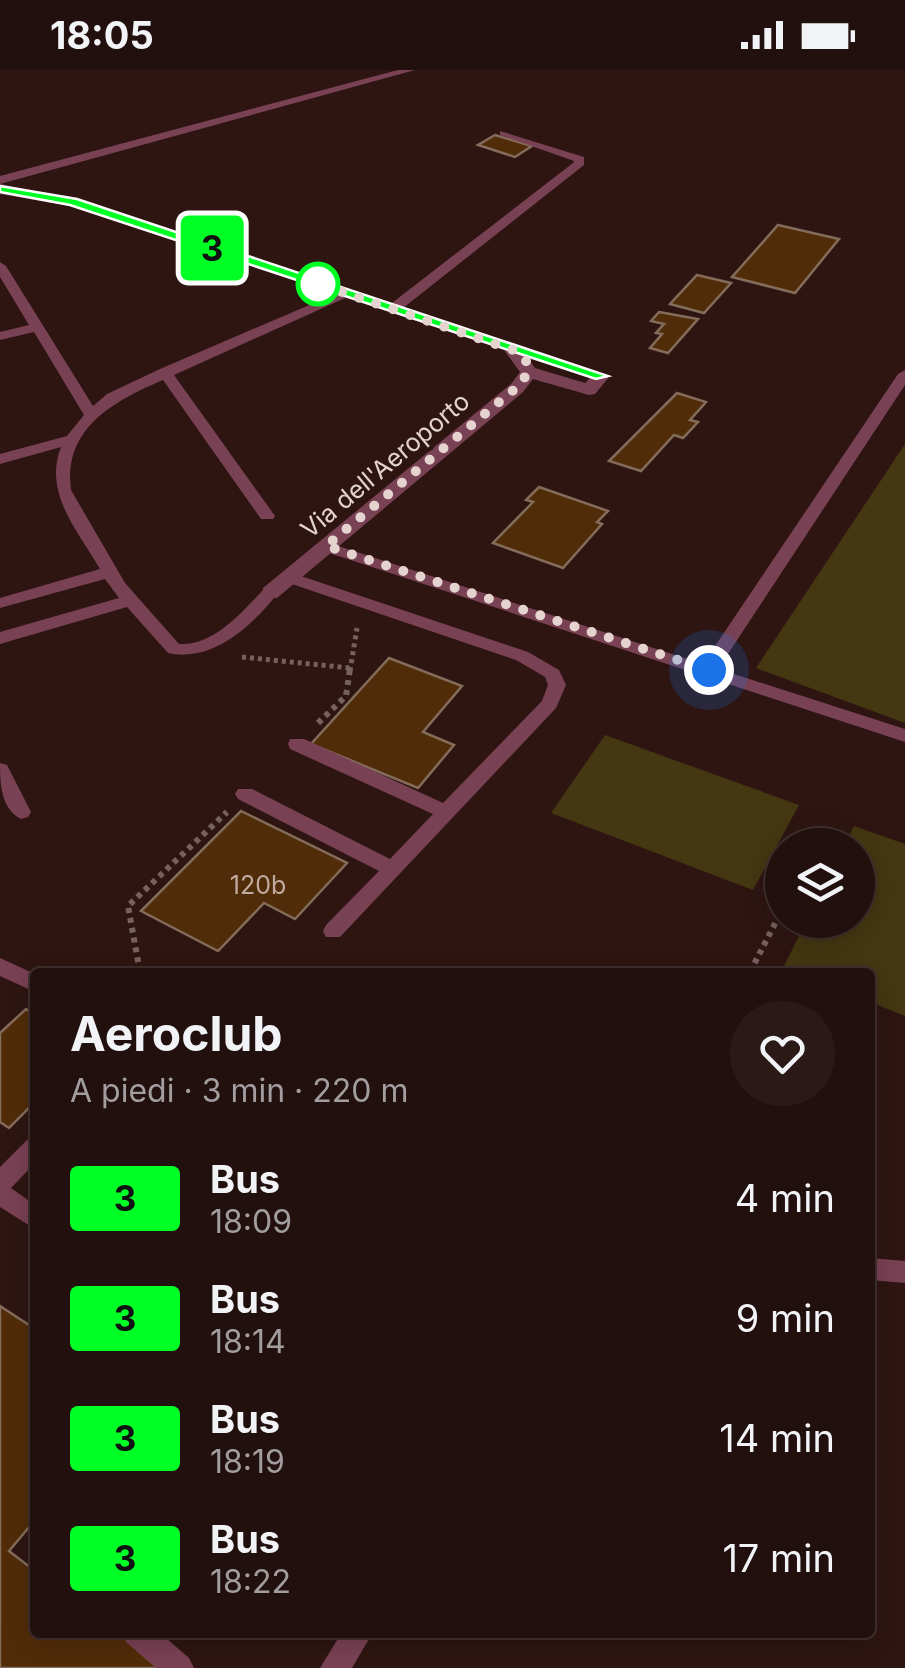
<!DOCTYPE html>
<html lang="it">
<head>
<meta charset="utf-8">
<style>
  body { margin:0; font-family:Inter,sans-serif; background:#2a1917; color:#f1f3f6; height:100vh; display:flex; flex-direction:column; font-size:38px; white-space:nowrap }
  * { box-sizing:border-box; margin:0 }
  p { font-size:32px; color:#a29d9e }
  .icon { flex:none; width:55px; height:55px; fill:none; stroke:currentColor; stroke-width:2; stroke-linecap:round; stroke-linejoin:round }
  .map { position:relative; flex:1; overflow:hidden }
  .sheet { position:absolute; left:30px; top:898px; width:845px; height:670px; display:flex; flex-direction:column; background:#22100e; border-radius:10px; box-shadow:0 5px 25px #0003,0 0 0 2px #3f302e }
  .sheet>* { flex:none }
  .badge { padding:0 20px; border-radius:8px; font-size:35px; line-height:65px }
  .tools { position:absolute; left:765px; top:758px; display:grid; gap:20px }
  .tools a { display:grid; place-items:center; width:110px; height:110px; border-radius:50%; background:#22100e; box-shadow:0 5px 25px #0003,0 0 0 2px #3f302e; font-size:50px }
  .you { position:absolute; width:50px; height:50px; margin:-25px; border:8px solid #fff; border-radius:50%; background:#1a73e8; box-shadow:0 0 0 15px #1a73e833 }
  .map>.badge { position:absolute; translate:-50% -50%; box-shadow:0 0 0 5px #fff }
  .round { display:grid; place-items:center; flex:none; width:105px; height:105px; border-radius:52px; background:#2a1917 }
  .overview { display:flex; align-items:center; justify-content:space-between; height:170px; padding:0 40px }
  h1 { font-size:48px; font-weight:700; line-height:75px }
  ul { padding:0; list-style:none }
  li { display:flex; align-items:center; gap:30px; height:120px; padding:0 40px }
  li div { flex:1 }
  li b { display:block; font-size:38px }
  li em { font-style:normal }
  li .badge { min-width:110px; font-weight:700; text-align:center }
  .status { display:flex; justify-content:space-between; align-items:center; height:70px; padding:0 50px; background:#22100e; direction:ltr }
  .status svg { height:28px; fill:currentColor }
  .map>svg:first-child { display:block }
  .green { fill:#443712 }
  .building { fill:#512c08; stroke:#846c5a; stroke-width:2.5 }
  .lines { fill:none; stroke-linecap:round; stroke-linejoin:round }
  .path-far1 { stroke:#77615e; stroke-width:5; stroke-dasharray:4 4; stroke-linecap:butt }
  .path { stroke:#77615e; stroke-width:6; stroke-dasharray:5 5; stroke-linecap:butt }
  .lane { fill:#794154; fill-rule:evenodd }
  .street { fill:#794154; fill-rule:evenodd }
  .line { fill:#00ff24; stroke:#fff; stroke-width:2.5 }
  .walk { stroke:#e5d3d0; stroke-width:10; stroke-dasharray:0 18 }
  .stop-dot { fill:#fff; stroke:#00ff24; stroke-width:5 }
  .labels { text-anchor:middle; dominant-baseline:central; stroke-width:9; stroke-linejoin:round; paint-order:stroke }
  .far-street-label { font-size:25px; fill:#e5d3d0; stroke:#2e1512 }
  .number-label { font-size:25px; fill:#c0a99e }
</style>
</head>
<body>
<div class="status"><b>18:05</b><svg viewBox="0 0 49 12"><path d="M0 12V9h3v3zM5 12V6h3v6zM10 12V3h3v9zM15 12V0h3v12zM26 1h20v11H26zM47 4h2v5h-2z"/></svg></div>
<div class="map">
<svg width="905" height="1598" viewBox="0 0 905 1598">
  <rect width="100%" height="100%" fill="#2e1512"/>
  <g class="green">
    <path d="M905 374V653L756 598Z"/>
    <path d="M605 665 799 735 753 820 551 743Z"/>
    <path d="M854 756 905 774V946L870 932V902H795L783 898 807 850H858V775H844Z"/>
  </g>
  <g class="building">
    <path d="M495 65 532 76 515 87 478 75Z"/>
    <path d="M778 155 839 169 795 223 732 207Z"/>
    <path d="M697 205 731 213 704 243 670 234Z"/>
    <path d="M659 242 698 249 668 283 650 278 662 264 656 263 664 254 651 251Z"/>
    <path d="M677 323 706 332 690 350 698 352 683 368 674 365 641 401 609 391Z"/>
    <path d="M539 417 608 441 597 452 602 454 563 498 493 473 533 432 526 430Z"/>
    <path d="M389 588 462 616 423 662 454 675 418 718 311 674Z"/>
    <path d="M241 741 347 793 295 849 264 833 218 881 141 841Z"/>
    <path d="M26 939 35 945V1032L9 1058 0 1052V963Z"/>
    <path d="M0 1236 35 1259V1450L9 1481 35 1501V1562H120L166 1598H0Z"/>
  </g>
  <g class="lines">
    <g class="path-far1">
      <path d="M242 587 350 598"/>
      <path d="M350 601 357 558"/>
    </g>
    <g class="path">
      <path d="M318 653 346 626 350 599"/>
      <path d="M140 902 128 836 227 742"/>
      <path d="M750 902 782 840"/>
    </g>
    <g class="lane">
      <path d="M398 0H415L0 114V106Z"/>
      <path d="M500 61 584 87V95L398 242H388V236L573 93 574 91 500 65Z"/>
      <path d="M0 192 6 196 93 336 107 324 160 299 342 221 354 224 174 305 275 446 273 449H261L163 310C114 331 63 358 71 420L125 513 179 574C214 576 242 542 264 519H276L278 523C252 556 213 593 168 583L127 537 0 574V562L119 528 105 509 0 538V528L100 499C78 461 43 423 61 377L0 394V384L67 366 84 345 34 262 0 270V262L29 255 0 207Z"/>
      <path d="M905 300V315L718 599 905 659V672L320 480 318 477 320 474H332L703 594 898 304Z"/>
      <path d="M289 502 528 582 559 600 566 615 556 638 340 867H326L323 861 326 855 379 801 238 729 235 724 238 719H252L390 789 433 744 290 679 288 674 290 669H304L443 733 542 631 548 615 545 607 516 590 283 511 281 507Z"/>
      <path d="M0 693 7 695 31 742 28 747 21 749C1 739 0 714 0 693Z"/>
      <path d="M0 888 35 904V922L0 906Z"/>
      <path d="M35 1067V1093L11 1118 35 1135V1159L0 1137V1097L27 1070Z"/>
      <path d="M870 1188 905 1191V1213L870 1210Z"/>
      <path d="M122 1562H159L189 1588 194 1598H156L126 1572Z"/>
      <path d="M342 1562H373L352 1598H320Z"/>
    </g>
    <path class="street" d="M0 114 78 129 610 306 595 324 589 325 533 309 523 322 277 528H263V518L511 314 520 302 504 280 70 136 0 124ZM527 287 590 308 585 313 535 298Z"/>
  </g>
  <path class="line" d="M0 116 77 129 608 306 596 309 70 135 0 122Z"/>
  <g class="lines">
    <path class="walk" d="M318 214 313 212 513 280 526 291 529 302 516 318 326 476 709 600"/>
  </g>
  <circle class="stop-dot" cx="318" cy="214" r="20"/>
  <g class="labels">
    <g class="far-street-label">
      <text transform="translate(385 395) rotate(-40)">Via dell'Aeroporto</text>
    </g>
    <g class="number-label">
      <text x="258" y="815">120b</text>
    </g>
  </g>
</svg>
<div class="tools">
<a><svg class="icon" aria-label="layers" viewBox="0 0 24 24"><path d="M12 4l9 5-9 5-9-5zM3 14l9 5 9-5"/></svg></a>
</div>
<div class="you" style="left:709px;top:600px"></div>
<b class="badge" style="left:212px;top:178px;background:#00ff24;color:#111">3</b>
<section class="sheet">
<div class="overview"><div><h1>Aeroclub</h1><p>A piedi · 3 min · 220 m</p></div><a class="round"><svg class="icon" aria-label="heart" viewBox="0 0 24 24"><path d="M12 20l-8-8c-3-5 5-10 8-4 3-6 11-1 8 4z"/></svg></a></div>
<ul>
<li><span class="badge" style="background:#00ff24;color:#111">3</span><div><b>Bus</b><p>18:09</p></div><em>4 min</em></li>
<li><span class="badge" style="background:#00ff24;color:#111">3</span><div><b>Bus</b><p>18:14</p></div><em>9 min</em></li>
<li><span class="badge" style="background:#00ff24;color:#111">3</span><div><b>Bus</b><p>18:19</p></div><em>14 min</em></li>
<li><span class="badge" style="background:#00ff24;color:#111">3</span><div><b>Bus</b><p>18:22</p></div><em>17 min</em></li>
</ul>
</section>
</div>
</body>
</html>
